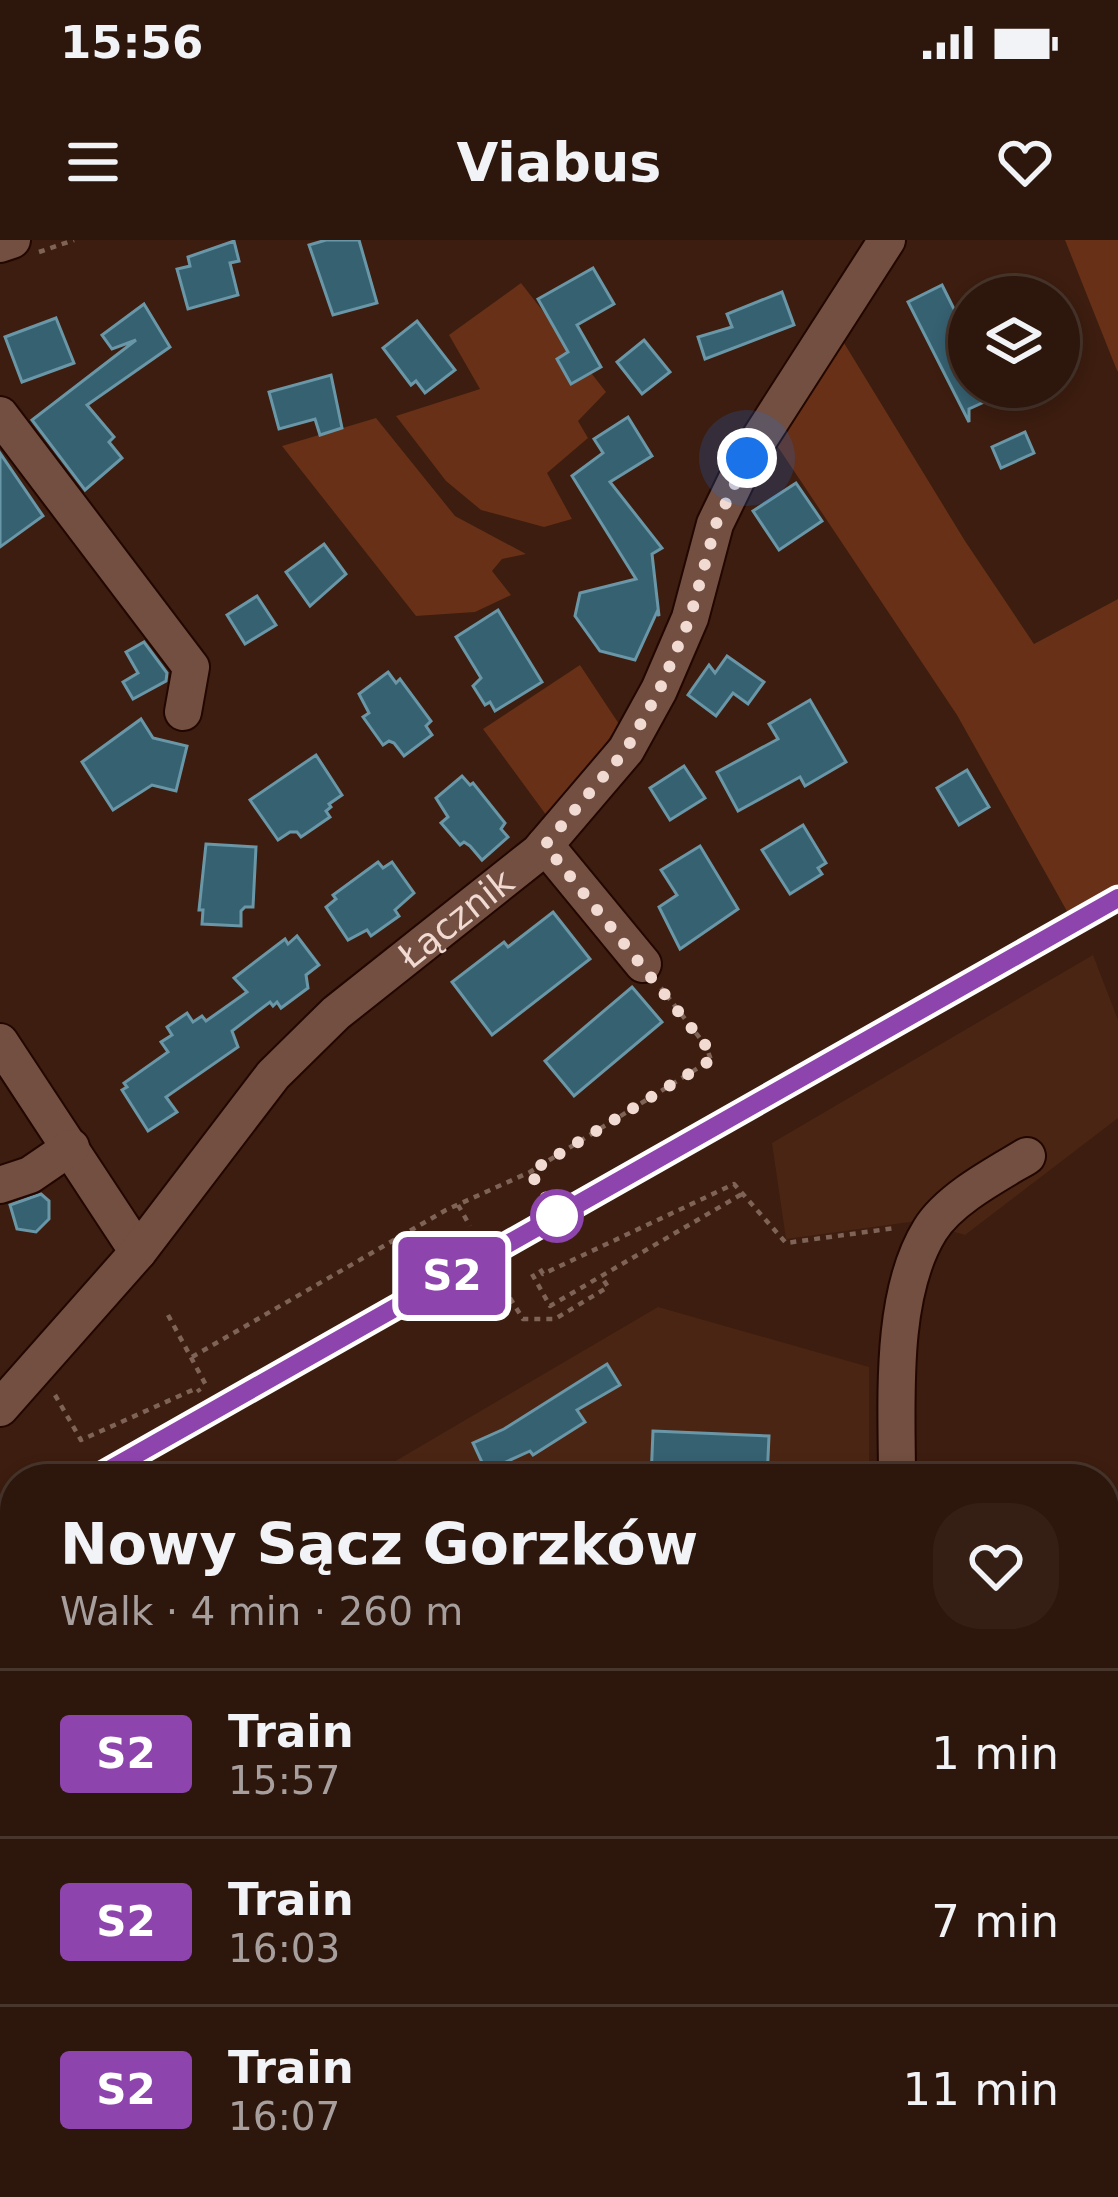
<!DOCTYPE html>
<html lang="en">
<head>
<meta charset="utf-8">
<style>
  body { margin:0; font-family:"DejaVu Sans",sans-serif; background:#351f14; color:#f1f3f6; height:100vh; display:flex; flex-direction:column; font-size:45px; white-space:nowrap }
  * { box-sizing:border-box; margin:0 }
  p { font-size:39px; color:#a79f9d }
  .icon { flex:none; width:66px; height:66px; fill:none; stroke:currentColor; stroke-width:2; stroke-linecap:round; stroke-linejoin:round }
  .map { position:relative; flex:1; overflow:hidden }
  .panel { position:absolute; left:0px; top:1224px; width:1119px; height:735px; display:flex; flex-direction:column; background:#2d160b; border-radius:48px 48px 0 0; box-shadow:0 6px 18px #0003,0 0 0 3px #48352c }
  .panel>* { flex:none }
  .badge { padding:0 24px; border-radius:9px; font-size:42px; line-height:78px }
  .controls { position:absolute; left:948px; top:36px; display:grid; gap:24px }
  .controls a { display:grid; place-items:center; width:132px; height:132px; border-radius:50%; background:#2d160b; box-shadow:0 6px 18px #0003,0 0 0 3px #48352c; font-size:60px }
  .you { position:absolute; width:60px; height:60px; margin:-30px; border:9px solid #fff; border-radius:50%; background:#1a73e8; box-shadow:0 0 0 18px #1a73e833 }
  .map>.badge { position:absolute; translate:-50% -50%; box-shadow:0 0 0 6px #fff }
  .round { display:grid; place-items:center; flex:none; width:126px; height:126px; border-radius:48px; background:#351f14 }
  .overview { display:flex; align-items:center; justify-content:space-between; height:204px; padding:0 60px }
  h1 { font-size:57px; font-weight:700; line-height:90px }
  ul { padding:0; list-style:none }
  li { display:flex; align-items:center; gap:36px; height:168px; padding:0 60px; border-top:3px solid #48352c }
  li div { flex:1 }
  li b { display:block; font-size:45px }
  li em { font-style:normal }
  li .badge { min-width:132px; font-weight:700; text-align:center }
  .status { display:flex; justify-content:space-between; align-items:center; height:84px; padding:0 60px; background:#2d160b; direction:ltr }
  .status svg { height:33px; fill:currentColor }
  header { display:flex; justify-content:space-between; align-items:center; height:156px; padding:0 60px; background:#2d160b; font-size:54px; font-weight:700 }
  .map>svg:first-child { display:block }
  .built { fill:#4b2513 }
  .green { fill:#673017 }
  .building { fill:#366171; stroke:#6a97a7; stroke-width:3 }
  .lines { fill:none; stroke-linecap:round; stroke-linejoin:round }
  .minor-casing { stroke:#220600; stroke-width:40 }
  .path { stroke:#7f6357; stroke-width:4.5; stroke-dasharray:6 6; stroke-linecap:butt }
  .minor { stroke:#724f40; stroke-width:36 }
  .rail { stroke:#dac2b9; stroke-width:8 }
  .line-casing { stroke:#fff; stroke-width:27 }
  .line { stroke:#8e44ad; stroke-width:18 }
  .walk { stroke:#f0dad1; stroke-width:12; stroke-dasharray:0 21.6 }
  .stop-dot { fill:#fff; stroke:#8e44ad; stroke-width:6 }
  .labels { text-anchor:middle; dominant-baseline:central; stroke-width:9; stroke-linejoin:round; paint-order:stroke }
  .street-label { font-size:36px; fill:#f0dad1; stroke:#190c06 }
</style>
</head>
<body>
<div class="status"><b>15:56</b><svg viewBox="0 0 49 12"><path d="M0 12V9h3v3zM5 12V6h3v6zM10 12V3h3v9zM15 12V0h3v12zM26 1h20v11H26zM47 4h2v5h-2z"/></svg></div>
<header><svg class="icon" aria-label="menu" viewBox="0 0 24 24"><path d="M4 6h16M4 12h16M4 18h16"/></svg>Viabus<svg class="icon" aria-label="heart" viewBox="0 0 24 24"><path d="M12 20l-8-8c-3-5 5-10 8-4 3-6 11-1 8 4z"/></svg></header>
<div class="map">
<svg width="1118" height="1957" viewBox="0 0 1118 1957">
  <rect width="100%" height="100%" fill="#3c1d0f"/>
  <g class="built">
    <path d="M1093 715 1118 780V878L965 995 917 981 786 999 772 903Z"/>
    <path d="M658 1067 869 1127V1239H388L387 1226Z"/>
    <path d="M15 1636V1944H512V1957H0V1670Z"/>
    <rect x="567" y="1944" width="299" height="13"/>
  </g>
  <g class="green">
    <path d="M1065 0H1118V132L1116 128Z"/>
    <path d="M521 43 606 152 578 181 588 198 547 233 572 279 544 287 481 270 446 241 396 176 480 149 449 95Z"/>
    <path d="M841 98 965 301 1034 404 1118 359V644L1068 673 957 475 776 204Z"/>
    <path d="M376 178 455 276 526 314 502 319 492 331 511 355 475 372 416 376 282 206Z"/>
    <path d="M580 425 619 484 552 583 483 489Z"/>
  </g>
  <g class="building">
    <path d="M326 0H359L377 63 333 75 309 5Z"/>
    <path d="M234 1 239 21 230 23 238 55 188 69 177 29 190 26 188 17Z"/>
    <path d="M593 28 614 64 577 85 601 127 571 144 557 119 568 112 538 59Z"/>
    <path d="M942 45 969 99V147H1017L969 169V182L908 62Z"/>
    <path d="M782 52 794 85 705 119 698 97 732 87 727 74Z"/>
    <path d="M144 64 170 107 87 165 114 197 109 202 122 218 85 250 32 180 136 100 112 109 102 95Z"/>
    <path d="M56 78 74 123 22 142 5 97Z"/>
    <path d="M417 81 455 130 425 153 416 141 411 145 383 108Z"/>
    <path d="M644 100 670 132 642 154 617 122Z"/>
    <path d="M331 135 342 188 320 195 315 179 279 189 269 152Z"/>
    <path d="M628 177 652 216 610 242 662 308 652 314 659 376 657 372 635 420 600 411 575 376 580 353 636 339 572 236 603 213 594 199Z"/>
    <path d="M1025 192 1034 213 1001 228 992 207Z"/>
    <path d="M0 213 43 276 0 307Z"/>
    <path d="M796 243 822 281 779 310 753 271Z"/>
    <path d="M324 304 346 334 310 366 286 332Z"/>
    <path d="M257 356 276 385 245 404 227 375Z"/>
    <path d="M498 370 542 442 495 471 490 462 485 465 473 446 481 438 456 397Z"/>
    <path d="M144 402 167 433 166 441 133 459 123 442 138 433 126 412Z"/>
    <path d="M727 416 764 442 748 464 733 453 716 476 688 455 709 425 715 433Z"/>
    <path d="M388 432 396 443 400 439 431 481 426 486 432 495 404 516 394 503 389 501 383 505 363 477 369 473 359 454Z"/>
    <path d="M810 460 846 522 805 546 800 537 738 571 717 532 778 499 769 484Z"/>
    <path d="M141 479 153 498 187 506 176 551 152 545 113 570 82 522Z"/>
    <path d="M316 515 342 555 329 564 331 567 326 571 330 577 301 597 297 592H290L278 600 250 560Z"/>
    <path d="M684 526 705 558 670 580 650 548Z"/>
    <path d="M967 530 989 567 959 585 937 548Z"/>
    <path d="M462 536 470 545 473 543 505 583 501 589 508 597 482 620 470 606 464 602 460 605 441 583 448 577 436 558Z"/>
    <path d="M803 585 826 623 818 628 822 634 790 654 762 610Z"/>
    <path d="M206 604 256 607 253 667H245L241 671V686L202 684 203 670H199Z"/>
    <path d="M700 606 738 669 680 709 659 667 677 655 661 630Z"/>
    <path d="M378 622 383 628 392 622 414 653 395 670 399 676 371 696 367 690 348 700 326 667 336 659 333 655Z"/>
    <path d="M553 672 590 719 492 795 452 742 504 702 508 707Z"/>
    <path d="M297 696 319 725 306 735 308 748 281 768 277 762 273 766 270 762 232 791 238 807 166 857 177 872 148 891 122 850 127 847 124 843 168 812 161 802 172 795 167 787 187 773 193 782 202 776 206 781 247 752 234 738 285 699 288 704Z"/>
    <path d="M632 747 662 782 574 856 545 821Z"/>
    <path d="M41 954 49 961V979L36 992 17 989 10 965Z"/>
    <path d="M607 1124 620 1145 577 1170 585 1182 533 1215 530 1211 486 1231 473 1203 504 1189Z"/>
    <path d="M653 1191 769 1196 767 1239H651Z"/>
  </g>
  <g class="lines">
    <g class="minor-casing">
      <g id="minor">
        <path d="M0 4 12 0"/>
        <path d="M0 175 191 427 183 472"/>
        <path d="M545 605 643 724"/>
        <path d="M0 802 138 1012"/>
        <path d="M0 945 30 935 71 907"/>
        <path id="s1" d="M0 1168 138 1012 273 835 336 773 539 612 626 510 659 450 690 378 715 284 747 218 887 0"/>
        <path d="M897 1239C897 1164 889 1056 930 990 949 959 997 934 1027 916"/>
        <path d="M1104 1686 1118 1685"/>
        <path d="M540 1944V1957"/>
        <path d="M1062 1944 1063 1957"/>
        <path d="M213 1957 214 1944"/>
        <path d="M687 1957V1944"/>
      </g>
    </g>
    <g class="path">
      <path d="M39 12 74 0"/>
      <path d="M458 965 470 986"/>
      <path d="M540 1029 543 1034 734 944 786 1003 895 988"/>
      <path d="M532 1034 550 1066 742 954"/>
      <path d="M510 1058 523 1079H555L608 1047 601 1036"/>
      <path d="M168 1075 207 1147"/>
      <path d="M192 1117 446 970 530 932 711 820 706 806 661 748"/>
      <path d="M55 1155 81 1200 197 1148 200 1152"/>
    </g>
    <use href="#minor" class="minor"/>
    <g class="rail">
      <path d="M93 1239 1118 658"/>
      <path d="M0 1291 15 1283"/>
    </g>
  </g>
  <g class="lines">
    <g class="line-casing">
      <path id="line" d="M93 1239 1118 658"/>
    </g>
    <use href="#line" class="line"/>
    <path class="walk" d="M557 976 530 932 711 820 706 806 545 605 626 510 659 451 690 378 716 284 747 218"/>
  </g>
  <circle class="stop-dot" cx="557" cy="976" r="24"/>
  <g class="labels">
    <g class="street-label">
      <text stroke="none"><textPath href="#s1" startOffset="672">Łącznik</textPath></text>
    </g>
  </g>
</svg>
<div class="controls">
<a><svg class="icon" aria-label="layers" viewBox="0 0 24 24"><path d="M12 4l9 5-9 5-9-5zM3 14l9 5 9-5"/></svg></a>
</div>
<div class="you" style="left:747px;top:218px"></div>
<b class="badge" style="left:452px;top:1036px;background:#8e44ad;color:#fff">S2</b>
<section class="panel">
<div class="overview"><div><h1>Nowy Sącz Gorzków</h1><p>Walk · 4 min · 260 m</p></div><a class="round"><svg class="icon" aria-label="heart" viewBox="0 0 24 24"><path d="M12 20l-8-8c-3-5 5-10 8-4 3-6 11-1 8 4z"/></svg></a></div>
<ul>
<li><span class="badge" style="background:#8e44ad;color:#fff">S2</span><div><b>Train</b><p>15:57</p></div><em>1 min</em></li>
<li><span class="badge" style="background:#8e44ad;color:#fff">S2</span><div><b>Train</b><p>16:03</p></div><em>7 min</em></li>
<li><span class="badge" style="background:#8e44ad;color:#fff">S2</span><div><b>Train</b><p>16:07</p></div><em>11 min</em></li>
</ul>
</section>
</div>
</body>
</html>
